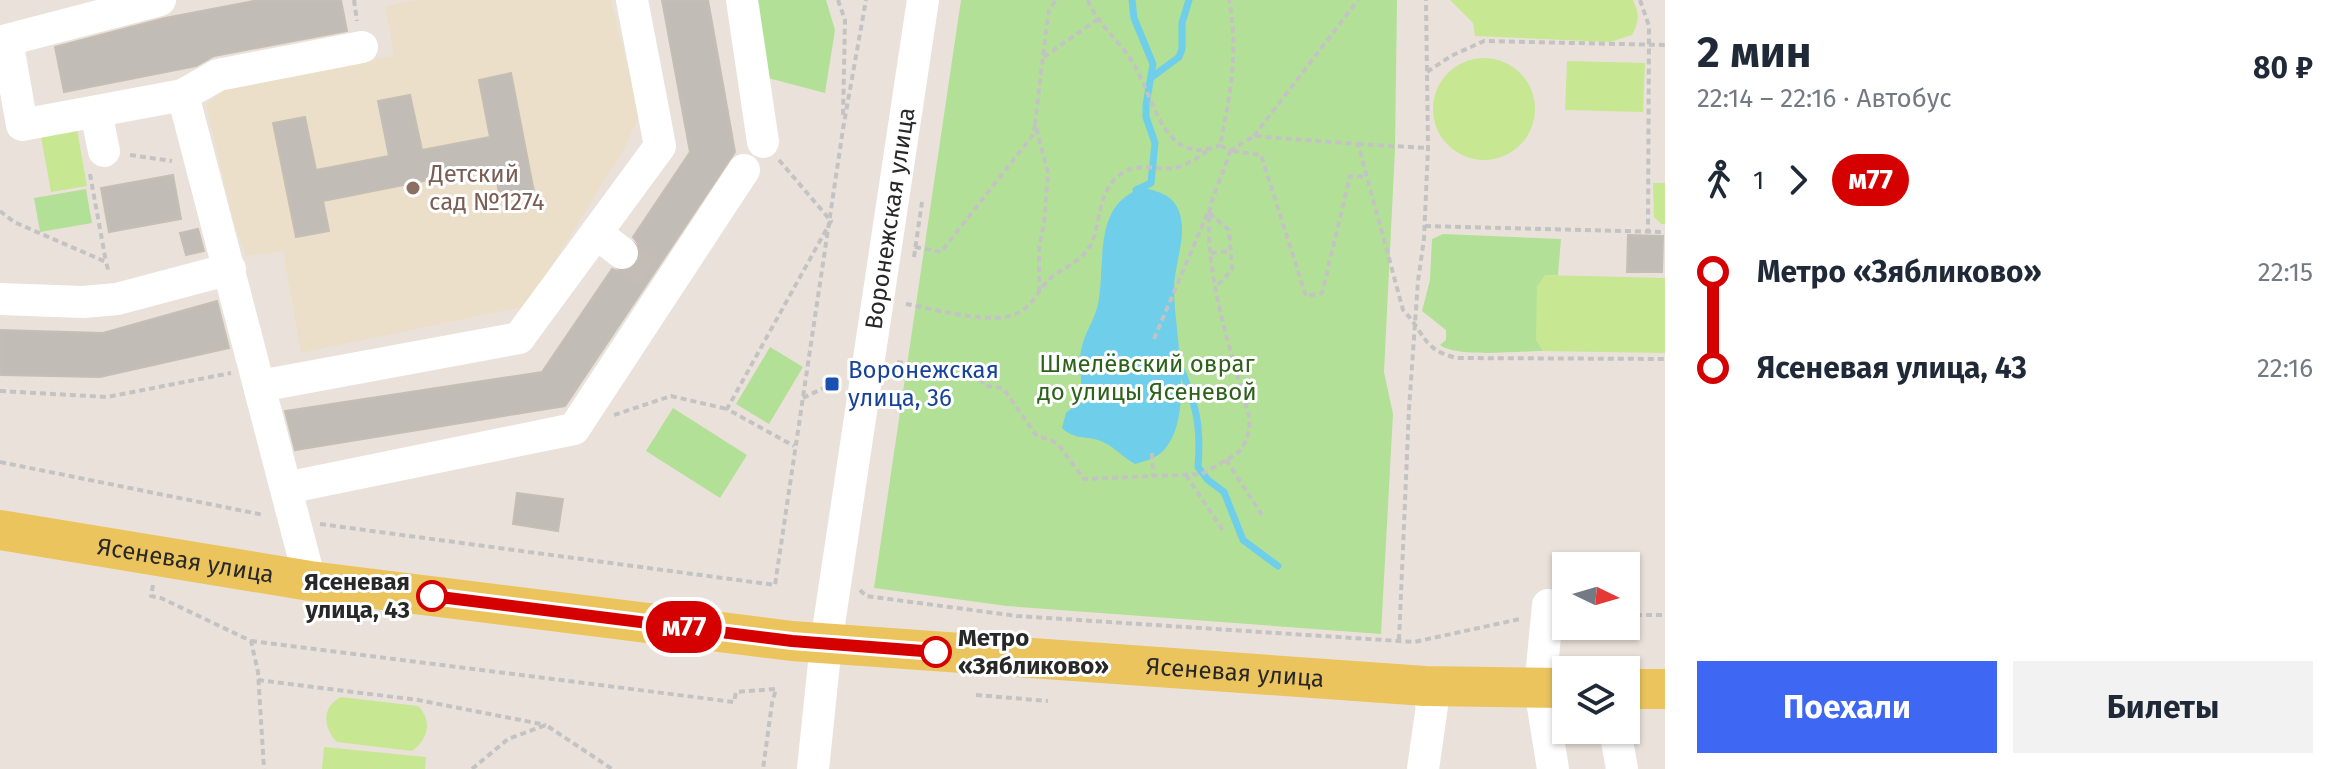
<!DOCTYPE html>
<html lang="ru">
<head>
<meta charset="utf-8">
<style>
  body { margin:0; font-family:"Fira Sans",sans-serif; background:#f2f2f3; color:#1f2937; height:100vh; display:flex; flex-direction:column; font-size:30px; white-space:nowrap }
  * { box-sizing:border-box; margin:0 }
  p { font-size:26px; color:#747a83 }
  .icon { flex:none; width:44px; height:44px; fill:none; stroke:currentColor; stroke-width:2; stroke-linecap:round; stroke-linejoin:round }
  .map { position:relative; flex:1; overflow:hidden }
  .panel { display:flex; flex-direction:column; background:#fff; width:680px }
  .panel>* { flex:none }
  .badge { padding:0 16px; border-radius:26px; font-size:28px; line-height:52px }
  .needle { width:52px; rotate:95deg }
  .buttons { position:absolute; left:1552px; top:552px; display:grid; gap:16px }
  .buttons a { display:grid; place-items:center; width:88px; height:88px; border-radius:0px; background:#fff; box-shadow:0 2px 6px #0004; font-size:40px }
  .map>.badge { position:absolute; translate:-50% -50%; box-shadow:0 0 0 4px #fff }
  .legs { display:flex; align-items:center; gap:12px; height:88px; padding:0 32px; font-size:26px }
  .legs p { margin-inline-start:auto }
  .head { display:flex; align-items:center; justify-content:space-between; height:136px; padding:0 32px }
  h1 { font-size:44px; font-weight:700; line-height:60px }
  .button { display:flex; gap:16px; margin-top:auto; padding:16px 32px }
  .button a { flex:1; height:92px; border-radius:0px; background:#3e67f3; color:#fff; font-size:32px; font-weight:700; line-height:92px; text-align:center }
  .button a+a { background:#f2f2f3; color:#1f2937 }
  ul { padding:0 32px; list-style:none }
  li { display:flex; align-items:center; gap:28px; height:96px; font-size:30px }
  li i { display:grid; place-items:center; width:12px; height:100%; margin:0 10px; background:currentColor }
  li i::after { content:''; width:20px; height:20px; margin:-10px; border:6px solid; border-radius:50%; background:#fff }
  li p { margin-inline-start:auto }
  li:first-child i { background:linear-gradient(#0000 50%,currentColor 0) }
  li:last-child i { background:linear-gradient(currentColor 50%,#0000 0) }
  main { display:flex; flex:1; min-height:0 }
  .map>svg:first-child { display:block }
  .education { fill:#ecdfc9 }
  .green { fill:#b3e097 }
  .pitch { fill:#c7e793 }
  .water { fill:#6fceea }
  .lines { fill:none; stroke-linecap:round; stroke-linejoin:round }
  .stream { stroke:#6fceea; stroke-width:7 }
  .building { fill:#c2bcb7; stroke:#c5beb4; stroke-width:2 }
  .minor-tunnel { stroke:#c3bdb6; stroke-width:32; stroke-dasharray:32 16; stroke-linecap:butt }
  .path { stroke:#c3c3c3; stroke-width:4; stroke-dasharray:6 4; stroke-linecap:butt }
  .minor { stroke:#fff; stroke-width:32 }
  .major { stroke:#ebc45e; stroke-width:40 }
  .line-1-casing { stroke:#fff; stroke-width:18 }
  .line-1 { stroke:#d50100; stroke-width:12 }
  .education-dot { fill:#8d6e63; stroke:#fff; stroke-width:3 }
  .transit-dot { fill:#1a4fb4; stroke:#fff; stroke-width:3 }
  .stop-1-dot { fill:#fff; stroke:#d50100; stroke-width:4 }
  .labels { text-anchor:middle; dominant-baseline:central; stroke-width:6; stroke-linejoin:round; paint-order:stroke }
  .education-label { font-size:24px; fill:#785e54; stroke:#fff; text-anchor:start }
  .street-label { font-size:24px; fill:#282828; stroke:#fff }
  .park-label { font-size:24px; fill:#2d621b; stroke:#fff }
  .transit-label { font-size:24px; fill:#164399; stroke:#fff; text-anchor:start }
  .stop-label { font-size:24px; font-weight:bold; fill:#282828; stroke:#fff; text-anchor:end }
</style>
</head>
<body>
<main>
<div class="map">
<svg width="1665" height="769" viewBox="0 0 1665 769">
  <rect width="100%" height="100%" fill="#eae2da"/>
  <path class="education" d="M416 0H611L640 115 624 149 527 306 301 353 283 251 246 256 235 227 206 105 226 88 394 56 385 6Z"/>
  <g class="green">
    <path d="M755 0H826L835 30 825 93 768 78Z"/>
    <path d="M961 0H1397L1395 150 1384 372 1393 414 1381 634 1007 606 874 588Z"/>
    <path d="M86 189 92 223 40 232 34 198Z"/>
    <path d="M1443 234 1561 239 1558 275H1545L1536 339 1543 351C1520 351 1456 358 1440 345L1446 340V330L1422 311 1430 280 1432 239Z"/>
    <path d="M770 347 803 367 769 424 736 404Z"/>
    <path d="M673 408 747 455 720 498 646 451Z"/>
  </g>
  <g class="pitch">
    <path d="M1450 0H1633C1640 14 1639 22 1632 35L1610 42 1475 36 1473 23Z"/>
    <circle cx="1484" cy="109" r="51"/>
    <path d="M1567 61 1645 63 1643 112 1565 110Z"/>
    <path d="M76 124 87 186 51 192 40 131Z"/>
    <path d="M1653 183H1665V224H1661L1654 217Z"/>
    <path d="M1545 275 1665 278V353L1543 351 1536 340 1537 286Z"/>
    <path d="M341 697 418 706C433 721 428 739 412 751L337 742C323 728 321 707 341 697Z"/>
    <path d="M324 747 426 757 425 769H322Z"/>
  </g>
  <path class="water" d="M1143 188C1158 191 1172 195 1178 209 1189 234 1174 263 1174 289 1174 332 1196 417 1163 451 1155 459 1145 461 1135 464 1122 457 1112 444 1098 440 1084 436 1073 439 1062 428L1066 413 1080 401C1084 383 1077 364 1082 346 1086 330 1097 316 1099 299 1105 258 1094 203 1143 188Z"/>
  <g class="lines">
    <g class="stream">
      <path d="M1132 0 1134 18 1153 64 1146 105V117L1155 143 1151 183 1136 190"/>
      <path d="M1152 77 1179 57 1182 49V23L1189 0"/>
      <path d="M1182 371C1197 409 1201 426 1198 467L1208 480 1224 492 1243 540 1278 566"/>
    </g>
  </g>
  <g class="building">
    <path d="M259 0H341L347 31 214 56 196 66 64 92 55 47 165 18Z"/>
    <path d="M662 0H708L735 152 565 406 295 450 285 411 542 372 612 269 620 272 628 271 636 265 641 256 640 246 633 237 690 152Z"/>
    <path d="M511 73 534 192 500 198 494 167 323 201 329 231 296 237 273 123 305 117 316 170 389 156 378 101 410 95 422 150 490 137 479 80Z"/>
    <path d="M173 175 181 219 109 232 101 188Z"/>
    <path d="M198 229 204 251 186 255 180 233Z"/>
    <path d="M1628 235 1663 236 1662 272H1627Z"/>
    <path d="M217 301 229 348 100 377 0 375V330L103 333Z"/>
    <path d="M517 493 563 499 558 531 513 524Z"/>
  </g>
  <g class="lines">
    <path class="minor-tunnel" d="M622 253 652 275"/>
    <g class="path">
      <path d="M354 0 357 21"/>
      <path d="M838 0 845 20 843 115"/>
      <path d="M1088 0C1097 24 1118 39 1131 60 1154 93 1162 170 1220 145"/>
      <path d="M1640 0 1649 26 1648 231"/>
      <path d="M1044 57 1098 19"/>
      <path d="M1427 72 1451 56 1484 41 1665 45"/>
      <path d="M1254 136 1358 0"/>
      <path d="M1358 144 1428 148"/>
      <path d="M1230 151 1254 136 1358 144 1403 310C1426 334 1422 350 1457 358L1665 359"/>
      <path d="M1233 151 1261 155 1306 296 1322 293 1350 176 1366 177"/>
      <path d="M130 155 172 161"/>
      <path d="M779 160 831 221 727 409 794 446"/>
      <path d="M90 174 106 262"/>
      <path d="M0 211 14 222 106 262 109 273"/>
      <path d="M1425 226 1665 232"/>
      <path d="M915 247 941 252 1033 135 1035 125"/>
      <path d="M1211 253 1231 251"/>
      <path d="M914 257 922 202"/>
      <path d="M1039 292V247L1044 224 1048 173 1035 123 1047 23 1049 10 1056 0"/>
      <path d="M906 304C936 309 994 327 1020 312 1035 303 1040 286 1053 276 1068 265 1086 259 1093 240 1100 218 1100 188 1121 174 1139 161 1156 171 1175 168 1187 165 1197 158 1207 151"/>
      <path d="M1154 339 1208 212 1229 230 1232 270 1216 287"/>
      <path d="M897 362 950 370 972 367 985 386 1003 388 1036 435 1057 443 1084 479 1202 474 1237 454 1247 440 1250 420C1233 356 1206 282 1209 215 1209 201 1226 168 1230 151L1220 145C1230 97 1239 49 1229 0"/>
      <path d="M0 391 107 397 231 373"/>
      <path d="M803 398 832 384"/>
      <path d="M614 415 671 396 727 409"/>
      <path d="M1152 453 1153 476"/>
      <path d="M1226 460 1262 515"/>
      <path d="M0 462 264 515"/>
      <path d="M1186 475 1224 532"/>
      <path d="M320 524 775 585 843 129 866 0"/>
      <path d="M153 585 151 596 161 598 251 641 258 672 264 769"/>
      <path d="M860 590 866 596 1017 616 1414 642 1520 619"/>
      <path d="M1626 615H1665"/>
      <path d="M1399 640 1409 409 1418 281 1424 239 1428 148 1426 0"/>
      <path d="M251 641 734 702 736 692 776 689 772 703 763 769"/>
      <path d="M258 680 418 700 546 725"/>
      <path d="M976 695 1048 701"/>
      <path d="M472 769 508 739 546 725 612 769"/>
    </g>
    <g class="minor">
      <path d="M160 0 7 40 22 125 183 95 310 581"/>
      <path d="M742 0 763 142"/>
      <path d="M183 95 218 75 362 47"/>
      <path d="M96 112 104 151"/>
      <path d="M596 233 622 253"/>
      <path d="M0 299 83 302 117 299 230 269"/>
      <path d="M260 386 519 338 660 146 632 0"/>
      <path d="M286 488 574 429 744 170"/>
      <path d="M1548 605 1540 688 1553 769"/>
      <path d="M1615 730 1622 769"/>
      <path id="s1" d="M813 769 826 644 923 0"/>
      <path d="M1423 769 1432 706 1425 686"/>
    </g>
    <g class="major">
      <path id="s2" d="M0 530 310 581 792 641 1425 686 1566 688"/>
      <path d="M1626 689H1665"/>
    </g>
  </g>
  <g class="lines">
    <g class="line-1-casing">
      <path id="line-1" d="M432 596 792 641 936 652"/>
    </g>
    <use href="#line-1" class="line-1"/>
  </g>
  <circle class="education-dot" cx="413" cy="188" r="8"/>
  <rect class="transit-dot" x="824" y="376" width="16" height="16" rx="4"/>
  <g class="stop-1-dot">
    <circle cx="432" cy="596" r="14"/>
    <circle cx="936" cy="652" r="14"/>
  </g>
  <g class="labels">
    <g class="education-label">
      <text x="429" y="174">Детский<tspan x="429" dy="28">сад №1274</tspan></text>
    </g>
    <g class="street-label">
      <text stroke="none"><textPath href="#s1" startOffset="556">Воронежская улица</textPath></text>
      <text stroke="none"><textPath href="#s2" startOffset="188">Ясеневая улица</textPath></text>
      <text stroke="none"><textPath href="#s2" startOffset="1244">Ясеневая улица</textPath></text>
    </g>
    <g class="park-label">
      <text x="1147" y="364">Шмелёвский овраг<tspan x="1147" dy="28">до улицы Ясеневой</tspan></text>
    </g>
    <g class="transit-label">
      <text x="848" y="370">Воронежская<tspan x="848" dy="28">улица, 36</tspan></text>
    </g>
    <g class="stop-label">
      <text x="410" y="582">Ясеневая<tspan x="410" dy="28">улица, 43</tspan></text>
      <text x="958" y="638" text-anchor="start">Метро<tspan x="958" dy="28">«Зябликово»</tspan></text>
    </g>
  </g>
</svg>
<div class="buttons">
<a><svg class="needle" viewBox="-14 -14 28 28"><path d="M0-13l5 13h-10z" fill="#e53935"/><path d="M0 13l5-13h-10z" fill="#747a83"/></svg></a>
<a><svg class="icon" aria-label="layers" viewBox="0 0 24 24"><path d="M12 4l9 5-9 5-9-5zM3 14l9 5 9-5"/></svg></a>
</div>
<b class="badge" style="left:684px;top:627px;background:#d50100;color:#fff">м77</b>
</div>
<section class="panel">
<div class="head"><div><h1>2 мин</h1><p>22:14 – 22:16 · Автобус</p></div><b>80 ₽</b></div>
<div class="legs"><svg class="icon" aria-label="walk" viewBox="0 0 24 24"><circle cx="13" cy="4" r="2"/><path d="M13 8l-2 6 4 7M11 14l-3 7M7 12l3-4h3l4 4"/></svg>1<svg class="icon" aria-label="forward" viewBox="0 0 24 24"><path d="M9 5l7 7-7 7"/></svg><b class="badge" style="background:#d50100;color:#fff">м77</b></div>
<ul>
<li><i style="color:#d50100"></i><b>Метро «Зябликово»</b><p>22:15</p></li>
<li><i style="color:#d50100"></i><b>Ясеневая улица, 43</b><p>22:16</p></li>
</ul>
<div class="button"><a>Поехали</a><a>Билеты</a></div>
</section>
</main>
</body>
</html>
